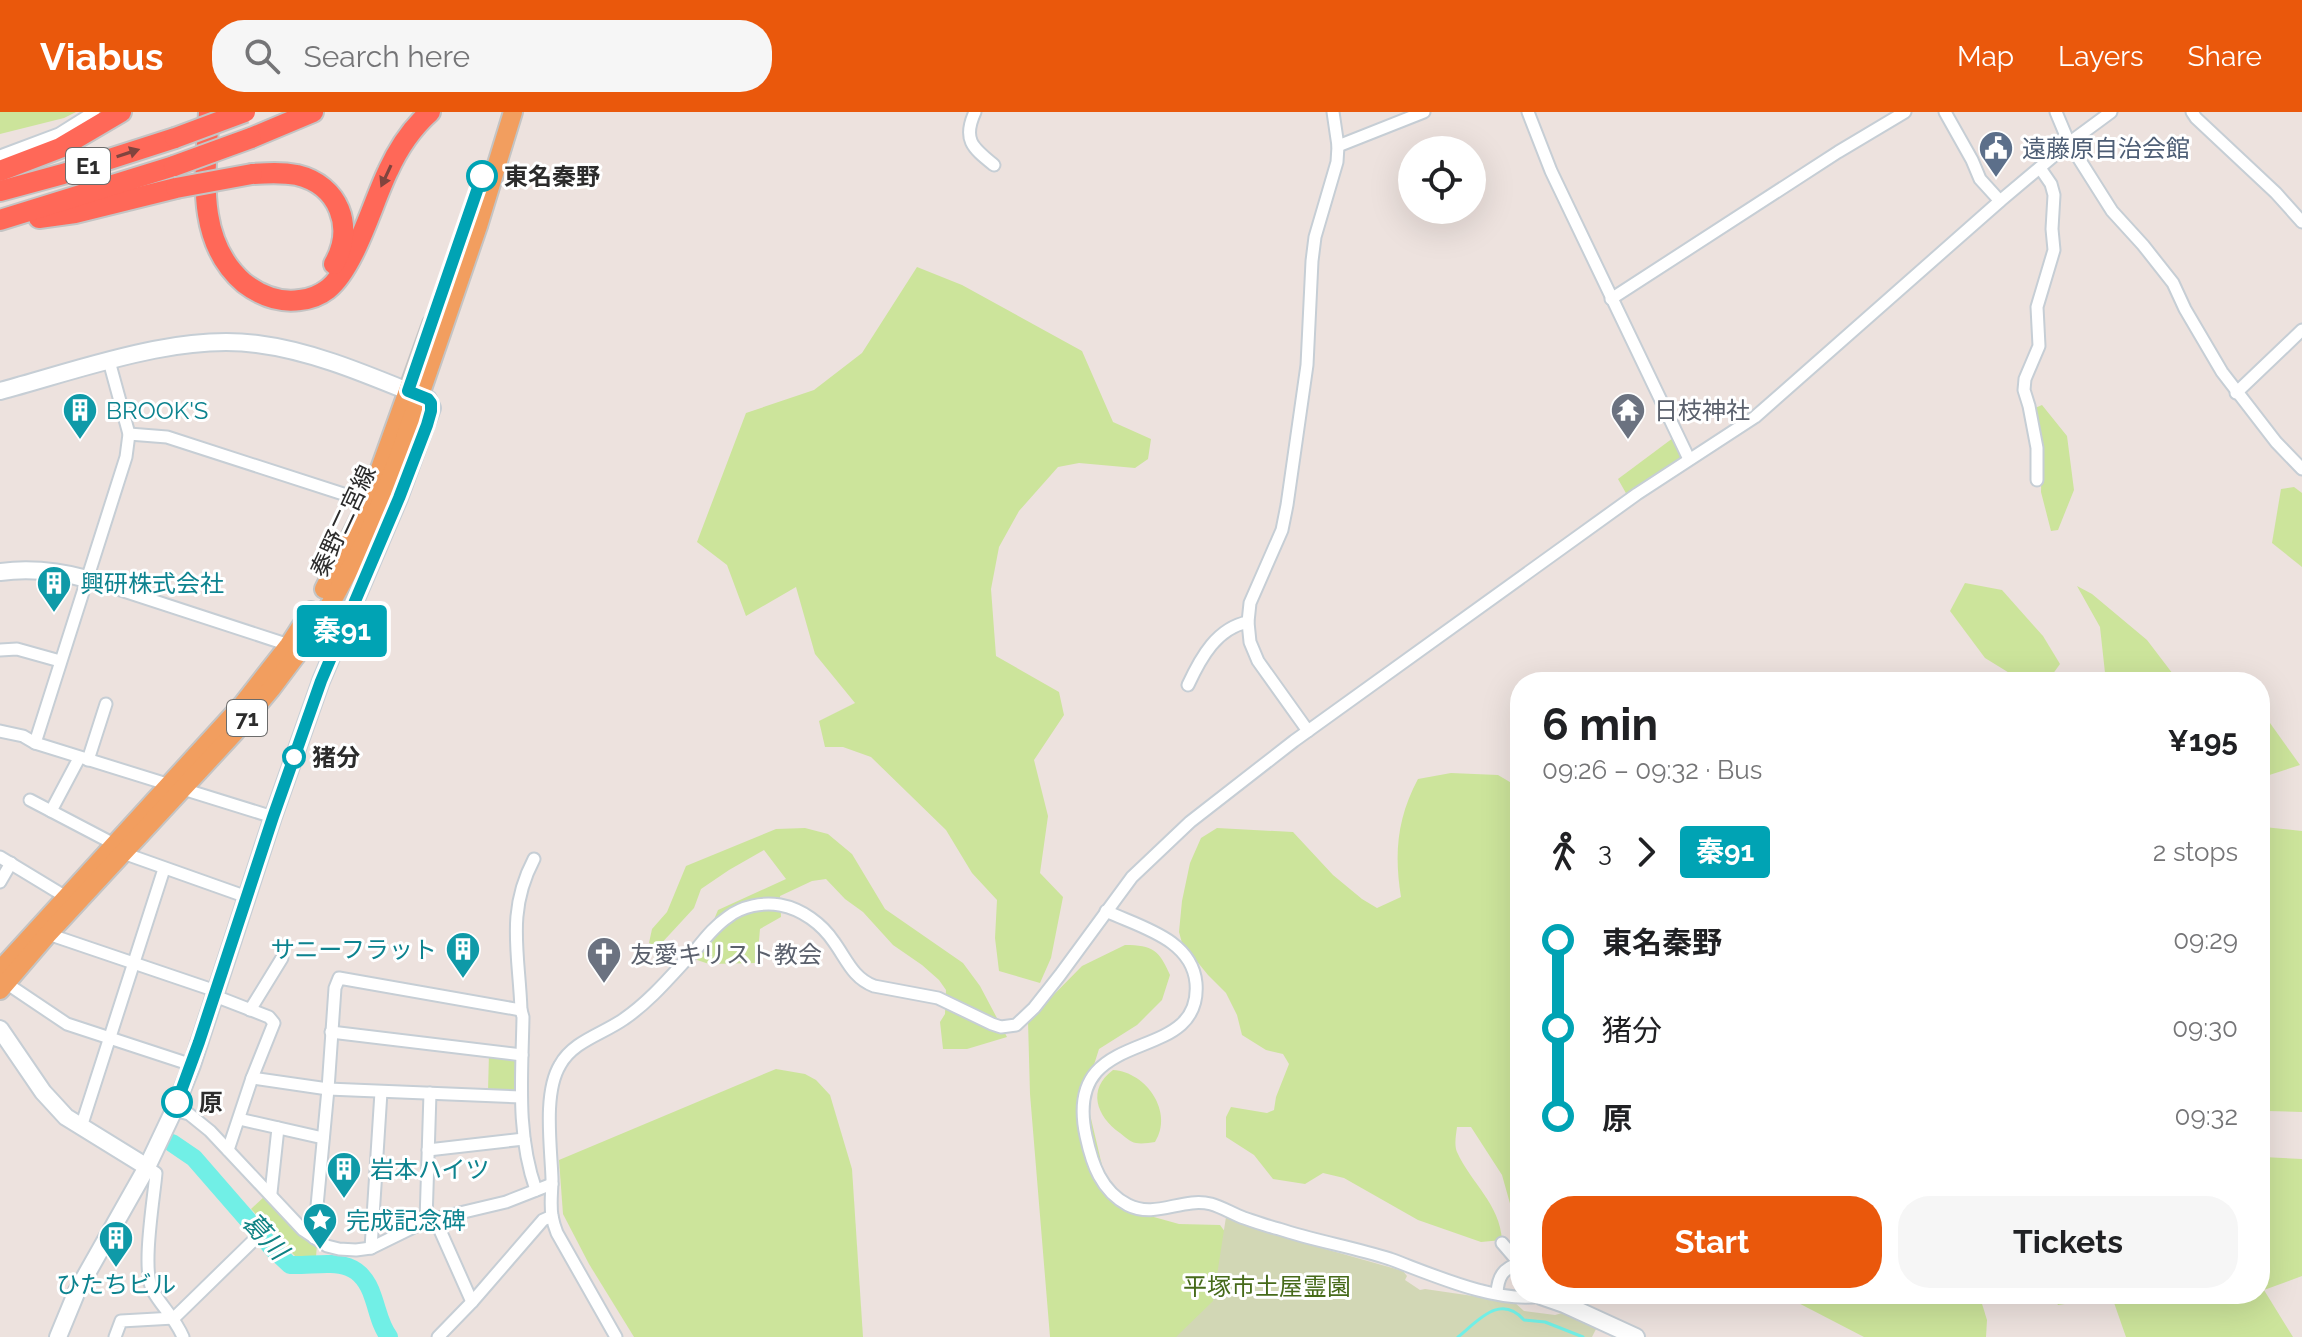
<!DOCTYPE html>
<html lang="en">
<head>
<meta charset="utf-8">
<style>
  body { margin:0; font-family:Raleway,"Noto Sans JP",sans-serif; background:#f6f6f6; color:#202124; height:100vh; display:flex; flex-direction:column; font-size:30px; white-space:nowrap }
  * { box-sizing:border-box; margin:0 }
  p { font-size:26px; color:#757577 }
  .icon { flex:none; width:44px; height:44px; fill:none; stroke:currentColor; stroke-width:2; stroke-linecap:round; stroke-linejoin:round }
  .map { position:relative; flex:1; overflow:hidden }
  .sheet { position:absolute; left:1510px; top:560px; width:760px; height:632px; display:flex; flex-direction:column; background:#fff; border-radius:32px; box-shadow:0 8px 32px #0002 }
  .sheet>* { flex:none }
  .badge { padding:0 16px; border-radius:6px; font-size:28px; line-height:52px }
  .tools { position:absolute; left:1398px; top:24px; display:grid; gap:16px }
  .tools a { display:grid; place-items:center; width:88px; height:88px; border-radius:50%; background:#fff; box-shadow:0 8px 32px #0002; font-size:40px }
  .map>.badge { position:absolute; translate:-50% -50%; box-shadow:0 0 0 4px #fff }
  .legs { display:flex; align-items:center; gap:12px; height:88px; padding:0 32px; font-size:26px }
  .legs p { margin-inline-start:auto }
  .head { display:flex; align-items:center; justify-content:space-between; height:136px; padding:0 32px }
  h1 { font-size:44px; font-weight:700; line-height:60px }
  .cta { display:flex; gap:16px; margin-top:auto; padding:16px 32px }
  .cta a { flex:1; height:92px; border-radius:32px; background:#ea580c; color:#fff; font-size:32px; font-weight:700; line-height:92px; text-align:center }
  .cta a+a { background:#f6f6f6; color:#202124 }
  ul { padding:0 32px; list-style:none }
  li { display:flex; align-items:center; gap:28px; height:88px; font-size:30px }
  li i { display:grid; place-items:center; width:12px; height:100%; margin:0 10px; background:currentColor }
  li i::after { content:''; width:20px; height:20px; margin:-10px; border:6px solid; border-radius:50%; background:#fff }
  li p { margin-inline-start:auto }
  li:first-child i { background:linear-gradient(#0000 50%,currentColor 0) }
  li:last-child i { background:linear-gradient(currentColor 50%,#0000 0) }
  header { display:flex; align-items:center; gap:48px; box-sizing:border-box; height:112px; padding:0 40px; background:#ea580c; color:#fff }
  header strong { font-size:38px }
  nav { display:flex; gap:44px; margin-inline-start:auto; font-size:28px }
  .search { width:560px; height:72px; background:#f6f6f6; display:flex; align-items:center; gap:20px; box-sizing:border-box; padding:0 28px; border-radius:32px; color:#757577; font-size:30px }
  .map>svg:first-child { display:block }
  .green { fill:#cce49b }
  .cemetery { fill:#d2d7b5 }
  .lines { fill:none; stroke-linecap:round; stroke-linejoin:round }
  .stream { stroke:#71efe6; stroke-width:3 }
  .river { stroke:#71efe6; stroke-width:18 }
  .street-casing { stroke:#c6ced5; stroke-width:15 }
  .secondary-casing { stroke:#c6ced5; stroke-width:20 }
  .primary-casing { stroke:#c4c4c4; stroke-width:22 }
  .highway-casing { stroke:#c4c4c4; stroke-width:24 }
  .street { stroke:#fff; stroke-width:11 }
  .secondary { stroke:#fff; stroke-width:16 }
  .primary { stroke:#f29e5f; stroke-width:18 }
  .highway { stroke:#ff6858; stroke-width:20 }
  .highway-bridge-casing { stroke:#c4c4c4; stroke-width:24; stroke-linecap:butt }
  .highway-bridge { stroke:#ff6858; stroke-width:20 }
  .oneway { fill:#80443e }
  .line-1-casing { stroke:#fff; stroke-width:18 }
  .line-1 { stroke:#00a3b4; stroke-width:12 }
  .stop-1-dot { fill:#fff; stroke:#00a3b4; stroke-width:4 }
  .labels { text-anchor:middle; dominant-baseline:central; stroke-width:6; stroke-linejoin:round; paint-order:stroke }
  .shield { fill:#fff; stroke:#6b6b6b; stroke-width:2 }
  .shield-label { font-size:22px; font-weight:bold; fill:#2c2c2c }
  .service-label { font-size:24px; fill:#4e5e75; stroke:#fff; text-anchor:start }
  .stop-label { font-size:24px; font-weight:bold; fill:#2c2c2c; stroke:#fff; text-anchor:start }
  .culture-label { font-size:24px; fill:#0d838f; stroke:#fff; text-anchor:start }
  .worship-label { font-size:24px; fill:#5b616d; stroke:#fff; text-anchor:start }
  .street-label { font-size:24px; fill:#2c2c2c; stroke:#fff }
  .park-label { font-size:24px; fill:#466a1a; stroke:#fff }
  .water-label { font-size:26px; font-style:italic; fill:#0e8283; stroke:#fff }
</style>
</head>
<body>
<header>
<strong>Viabus</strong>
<div class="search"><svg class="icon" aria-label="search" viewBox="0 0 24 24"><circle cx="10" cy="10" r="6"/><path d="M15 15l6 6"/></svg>Search here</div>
<nav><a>Map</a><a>Layers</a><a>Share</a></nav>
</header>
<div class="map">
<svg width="2302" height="1225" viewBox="0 0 2302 1225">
  <rect width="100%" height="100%" fill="#ede2de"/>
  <g class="green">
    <path d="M0 0H76L64 6 0 22Z"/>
    <path d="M917 155 962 173 1082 239 1113 310 1151 327 1148 347 1135 356 1079 351 1058 355 1019 399 999 435 991 477 996 544 1059 580 1064 603 1034 648 1048 704 1040 761 1063 785 1051 846 1040 871 999 859 995 826 997 788 972 761 946 718 871 645 843 635H825L819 609 855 591 815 542 796 475 746 504 727 453 697 430 746 301 814 278 862 241Z"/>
    <path d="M2042 293 2067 324 2074 378 2058 418 2051 419 2041 380 2042 337 2035 296Z"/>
    <path d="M1673 326 1682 339 1680 347 1627 383 1618 367Z"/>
    <path d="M2294 375 2302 381V455L2272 431 2281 377Z"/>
    <path d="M1965 471 2002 478 2043 524 2060 552 2047 570H2024L1985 546 1950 499Z"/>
    <path d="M2077 474 2092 482 2147 528 2179 570H2106L2100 515Z"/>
    <path d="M2260 597 2300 653 2260 666Z"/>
    <path d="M1451 661 1498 663 1520 676V1121L1518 1120 1502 1063 1471 1015H1457C1456 1023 1454 1033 1457 1040 1471 1071 1500 1092 1502 1128L1481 1130 1418 1108 1344 1066 1323 1061 1305 1072 1273 1067 1254 1043 1226 1025V1005L1231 995 1267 1001 1274 998 1276 985 1289 952 1283 942 1266 938 1242 923 1237 903 1226 881 1208 863 1182 831 1179 820 1182 789 1190 751 1201 726 1217 716 1293 720 1333 763 1362 787 1377 796 1401 785C1394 742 1397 706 1418 667Z"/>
    <path d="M2264 715 2302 719V1000L2267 999 2263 1045 2302 1047V1164L2264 1178 2293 1225H2126L2112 1185 2058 1193 2051 1182H2260V716Z"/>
    <path d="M805 716 828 722 852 742 885 797 963 851 980 874 1007 925 967 937H943L940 910 945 902 946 878 939 868 922 853 893 833 863 800 845 787 826 767 812 769 780 784 781 805 760 817 757 851 709 852 697 848 718 798 786 767 764 738 729 758 701 777 694 796 658 835 649 831 652 817 667 800 686 754 776 717Z"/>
    <path d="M1125 833C1153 833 1159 838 1170 863L1162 888 1137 913 1099 937 1085 981 1108 1079 1143 1102 1179 1112 1220 1113 1228 1124 1211 1199 1181 1225H1050L1030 982 1028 909 1082 854Z"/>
    <path d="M489 941 515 945 519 949V976L514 980 488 979Z"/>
    <path d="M776 957 805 962 816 968 830 983 852 1057 863 1225H634L589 1152 563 1102 559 1048Z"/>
    <path d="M1113 958C1147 960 1174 1001 1155 1030 1149 1031 1141 1032 1136 1031 1130 1030 1124 1024 1120 1021 1096 1004 1087 977 1113 958Z"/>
    <path d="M266 1083 317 1132 316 1145 295 1144 251 1097Z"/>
    <path d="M1781 1182H1979L1987 1208 1986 1225H1864Z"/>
  </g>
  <path class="cemetery" d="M1226 1105 1290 1127 1403 1159 1407 1164 1405 1168 1420 1178 1425 1177 1514 1190 1524 1199 1555 1203 1562 1201 1596 1217 1592 1225H1176L1213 1189Z"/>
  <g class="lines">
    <path class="stream" d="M1458 1225C1478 1209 1500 1181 1524 1208L1545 1210 1583 1225"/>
    <path class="river" d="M172 1031 194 1046 274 1138 290 1153C326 1154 359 1141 373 1185 378 1199 380 1213 389 1225"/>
    <g class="street-casing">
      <g id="street">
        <path d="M975 0C962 28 973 36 994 53"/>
        <path d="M1528 0 1551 59 1689 347"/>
        <path d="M1945 0 1972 48 1980 67 2000 89"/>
        <path d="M2056 0 2069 31 2112 99 2143 133 2173 171 2185 197 2222 260 2276 330 2302 357"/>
        <path d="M2192 0 2196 6 2276 81 2302 110"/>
        <path d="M1338 34 1424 0"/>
        <path d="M0 44 59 22 94 0"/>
        <path d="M1611 187 1838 40 1905 0"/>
        <path d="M2236 281 2302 218"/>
        <path d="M129 322 167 325 368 390"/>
        <path d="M2037 368V336L2029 294 2024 278 2025 267 2039 234 2037 195 2054 138 2052 117 2054 83 2051 72 2040 56"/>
        <path d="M87 467 289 533"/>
        <path d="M0 538 17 537 60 549"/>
        <path d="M1188 573C1201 545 1217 516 1248 510"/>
        <path d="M0 619 23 624 35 631 273 705"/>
        <path d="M1308 619 1258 549 1250 530 1248 510 1250 491 1282 418 1287 393 1307 253 1312 149 1315 125 1337 50 1338 34 1333 0"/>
        <path d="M35 631 126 345 129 322 109 249"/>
        <path d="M88 648 106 592"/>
        <path d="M30 688 114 732"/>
        <path d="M51 699 77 650"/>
        <path d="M123 741 247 785"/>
        <path d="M0 745 66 785"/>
        <path d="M534 747C506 800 519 841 521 898L523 905C522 963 516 1022 536 1078"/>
        <path d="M0 770 11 751"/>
        <path d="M1106 799C1140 815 1192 827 1196 871 1203 957 1061 908 1086 1024 1092 1052 1101 1079 1128 1093 1156 1107 1182 1085 1211 1092 1222 1095 1233 1102 1244 1106 1256 1110 1267 1114 1279 1117 1315 1129 1353 1135 1390 1147 1431 1162 1497 1192 1541 1184L1540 1182"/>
        <path d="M48 822 216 879"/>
        <path d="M6 871 67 912 192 953"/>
        <path d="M215 884 269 905 274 911 252 966 228 1038"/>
        <path d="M250 898 282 846"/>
        <path d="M331 920 522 943"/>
        <path d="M252 966 328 977 521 985"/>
        <path d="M174 998 189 1002 210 1019 303 1118 327 1134 339 1137 356 1138 371 1136 426 1109 506 1090 552 1072"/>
        <path d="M239 1007 323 1026"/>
        <path d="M81 1015 164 757"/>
        <path d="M428 1038 524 1027"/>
        <path d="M147 1055 156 1061C154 1086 141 1159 153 1179 162 1195 175 1206 183 1225"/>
        <path d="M271 1081 278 1016"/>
        <path d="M435 1107 472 1190"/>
        <path d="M426 1109 430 981"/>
        <path d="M314 1126 328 977 335 876 339 866 521 898"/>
        <path d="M1502 1131 1520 1152"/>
        <path d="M371 1136 381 980"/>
        <path d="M1497 1181C1498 1164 1503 1157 1519 1151"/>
        <path d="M115 1225 121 1209 174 1206 257 1125"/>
        <path d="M438 1225 472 1190 543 1108 552 1104"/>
        <path d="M616 1225 557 1121C555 1116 553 1109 552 1104 550 1092 552 1079 552 1067 551 1035 543 981 560 953 573 929 603 922 624 907 652 888 675 859 698 835 707 824 716 813 728 805 742 794 763 790 780 793 802 797 822 812 834 830 847 848 853 866 874 874L938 886 992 912 1001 915 1016 913 1034 896 1060 863 1132 765 1190 710 1294 629 1637 382 1755 305 2000 89 2069 31 2111 0"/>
      </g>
    </g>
    <g class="secondary-casing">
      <g id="secondary">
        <path d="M0 279C79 258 176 221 257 232 313 239 368 263 420 284L428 287 432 296 399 386 321 569 273 705 192 953 174 998 147 1055 77 1179 58 1225"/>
        <path d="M0 460C31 456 58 459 87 467"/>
        <path d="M0 917 43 980 66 1005 147 1055"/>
        <path d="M1541 1184 1564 1192 1636 1225"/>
      </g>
    </g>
    <g class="primary-casing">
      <g id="primary">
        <path d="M324 477 368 390 432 212"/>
        <path d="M0 858 242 593 289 533 311 499"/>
        <path d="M0 878 48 822 235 620 271 577 298 541 331 491 366 427 399 344 478 114 513 0"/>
      </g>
    </g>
    <g class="highway-casing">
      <g id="highway">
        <path d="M209 0C206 59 194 128 244 171 261 184 279 191 300 188 310 187 319 184 328 177 355 155 372 92 388 59 398 37 412 16 430 0"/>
        <path d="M251 26 313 0"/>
        <path d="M0 59 60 36 121 0"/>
        <path d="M252 62C267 61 282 60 297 63 339 73 355 115 334 152"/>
        <path d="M0 79 63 62 175 26"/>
        <path d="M39 106 75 101 176 76"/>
        <path d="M0 108 174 54"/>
      </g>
    </g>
    <use href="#street" class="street"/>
    <use href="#secondary" class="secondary"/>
    <use href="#primary" class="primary"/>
    <use href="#highway" class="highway"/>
    <g class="highway-bridge-casing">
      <g id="highway-bridge">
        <path d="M175 26 245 0"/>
        <path d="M174 54 251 26"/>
        <path d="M176 76 252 62"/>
      </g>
    </g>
    <use href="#highway-bridge" class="highway-bridge"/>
  </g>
  <defs><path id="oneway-solid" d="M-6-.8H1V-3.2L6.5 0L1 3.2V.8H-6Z" transform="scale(2)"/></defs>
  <g class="oneway">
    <use href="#oneway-solid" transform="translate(128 41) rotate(-18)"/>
    <use href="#oneway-solid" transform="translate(386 64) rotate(115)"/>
  </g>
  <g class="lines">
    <g class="line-1-casing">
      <path id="line-1" d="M177 990 199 930 273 705 321 569 399 386 427 313 431 299V291L428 287 408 279 482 64"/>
    </g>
    <use href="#line-1" class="line-1"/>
  </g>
  <defs>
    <g id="civic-pin" transform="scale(1.8)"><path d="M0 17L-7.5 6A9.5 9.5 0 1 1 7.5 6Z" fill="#5c6f8a" stroke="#fff"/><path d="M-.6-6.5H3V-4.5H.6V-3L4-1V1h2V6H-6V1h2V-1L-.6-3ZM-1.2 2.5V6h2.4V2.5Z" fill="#fff"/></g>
    <g id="building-pin" transform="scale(1.8)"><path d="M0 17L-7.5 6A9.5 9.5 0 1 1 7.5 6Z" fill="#0f9aa8" stroke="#fff"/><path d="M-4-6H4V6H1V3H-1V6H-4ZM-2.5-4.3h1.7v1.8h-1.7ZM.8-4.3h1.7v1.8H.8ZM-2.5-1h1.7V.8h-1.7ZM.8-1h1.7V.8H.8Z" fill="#fff"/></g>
    <g id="temple-pin" transform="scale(1.8)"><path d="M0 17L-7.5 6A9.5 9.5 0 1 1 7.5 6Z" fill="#6b7280" stroke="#fff"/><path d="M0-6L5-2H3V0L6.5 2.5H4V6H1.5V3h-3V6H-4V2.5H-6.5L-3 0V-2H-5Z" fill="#fff"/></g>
    <g id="church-pin" transform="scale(1.8)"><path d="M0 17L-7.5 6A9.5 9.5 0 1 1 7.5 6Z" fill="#6b7280" stroke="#fff"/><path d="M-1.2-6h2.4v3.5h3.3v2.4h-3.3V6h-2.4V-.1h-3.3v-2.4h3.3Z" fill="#fff"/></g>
    <g id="sight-pin" transform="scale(1.8)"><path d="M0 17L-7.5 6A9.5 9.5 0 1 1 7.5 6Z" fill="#0f9aa8" stroke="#fff"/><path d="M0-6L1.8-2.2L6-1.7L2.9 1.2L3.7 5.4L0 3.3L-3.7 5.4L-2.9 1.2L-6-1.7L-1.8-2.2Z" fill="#fff"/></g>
  </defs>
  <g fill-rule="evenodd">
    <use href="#civic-pin" x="1996" y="36"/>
    <use href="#building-pin" x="80" y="298"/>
    <use href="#temple-pin" x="1628" y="298"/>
    <use href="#building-pin" x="54" y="471"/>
    <use href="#building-pin" x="463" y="837"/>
    <use href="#church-pin" x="604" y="842"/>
    <use href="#building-pin" x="344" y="1057"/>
    <use href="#sight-pin" x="320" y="1108"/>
    <use href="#building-pin" x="116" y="1126"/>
  </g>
  <g class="stop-1-dot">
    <circle cx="482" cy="64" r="14"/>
    <circle cx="294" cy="645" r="10"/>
    <circle cx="177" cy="990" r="14"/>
  </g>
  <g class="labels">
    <g class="shield">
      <rect x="66" y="36" width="44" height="36" rx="6"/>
      <rect x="227" y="588" width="40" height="36" rx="6"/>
    </g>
    <g class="shield-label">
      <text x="88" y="54">E1</text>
      <text x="247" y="606">71</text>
    </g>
    <g class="service-label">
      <text x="2022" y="36">遠藤原自治会館</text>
    </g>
    <g class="stop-label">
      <text x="504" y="64">東名秦野</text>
      <text x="312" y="645">猪分</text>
      <text x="199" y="990">原</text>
    </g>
    <g class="culture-label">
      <text x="106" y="298">BROOK'S</text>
      <text x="80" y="471">興研株式会社</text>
      <text x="437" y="837" text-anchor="end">サニーフラット</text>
      <text x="370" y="1057">岩本ハイツ</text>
      <text x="346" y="1108">完成記念碑</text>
      <text x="116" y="1172" text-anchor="middle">ひたちビル</text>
    </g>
    <g class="worship-label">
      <text x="1654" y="298">日枝神社</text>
      <text x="630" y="842">友愛キリスト教会</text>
    </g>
    <g class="street-label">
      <text transform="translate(343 409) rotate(-65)">秦野二宮線</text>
    </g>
    <g class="park-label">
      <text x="1267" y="1174">平塚市土屋霊園</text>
    </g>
    <g class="water-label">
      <text transform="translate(265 1124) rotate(47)">葛川</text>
    </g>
  </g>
</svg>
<div class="tools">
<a><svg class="icon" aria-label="locate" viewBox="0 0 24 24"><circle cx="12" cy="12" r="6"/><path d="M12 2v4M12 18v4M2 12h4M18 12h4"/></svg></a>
</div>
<b class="badge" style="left:342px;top:519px;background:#00a3b4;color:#fff">秦91</b>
<section class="sheet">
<div class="head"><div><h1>6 min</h1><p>09:26 – 09:32 · Bus</p></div><b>¥195</b></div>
<div class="legs"><svg class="icon" aria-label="walk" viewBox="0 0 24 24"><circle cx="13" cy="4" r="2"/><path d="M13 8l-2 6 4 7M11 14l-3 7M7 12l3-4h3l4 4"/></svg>3<svg class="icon" aria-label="forward" viewBox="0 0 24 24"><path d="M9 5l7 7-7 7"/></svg><b class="badge" style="background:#00a3b4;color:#fff">秦91</b><p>2 stops</p></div>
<ul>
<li><i style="color:#00a3b4"></i><b>東名秦野</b><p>09:29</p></li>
<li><i style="color:#00a3b4"></i><span>猪分</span><p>09:30</p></li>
<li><i style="color:#00a3b4"></i><b>原</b><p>09:32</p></li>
</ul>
<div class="cta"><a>Start</a><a>Tickets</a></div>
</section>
</div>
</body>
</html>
